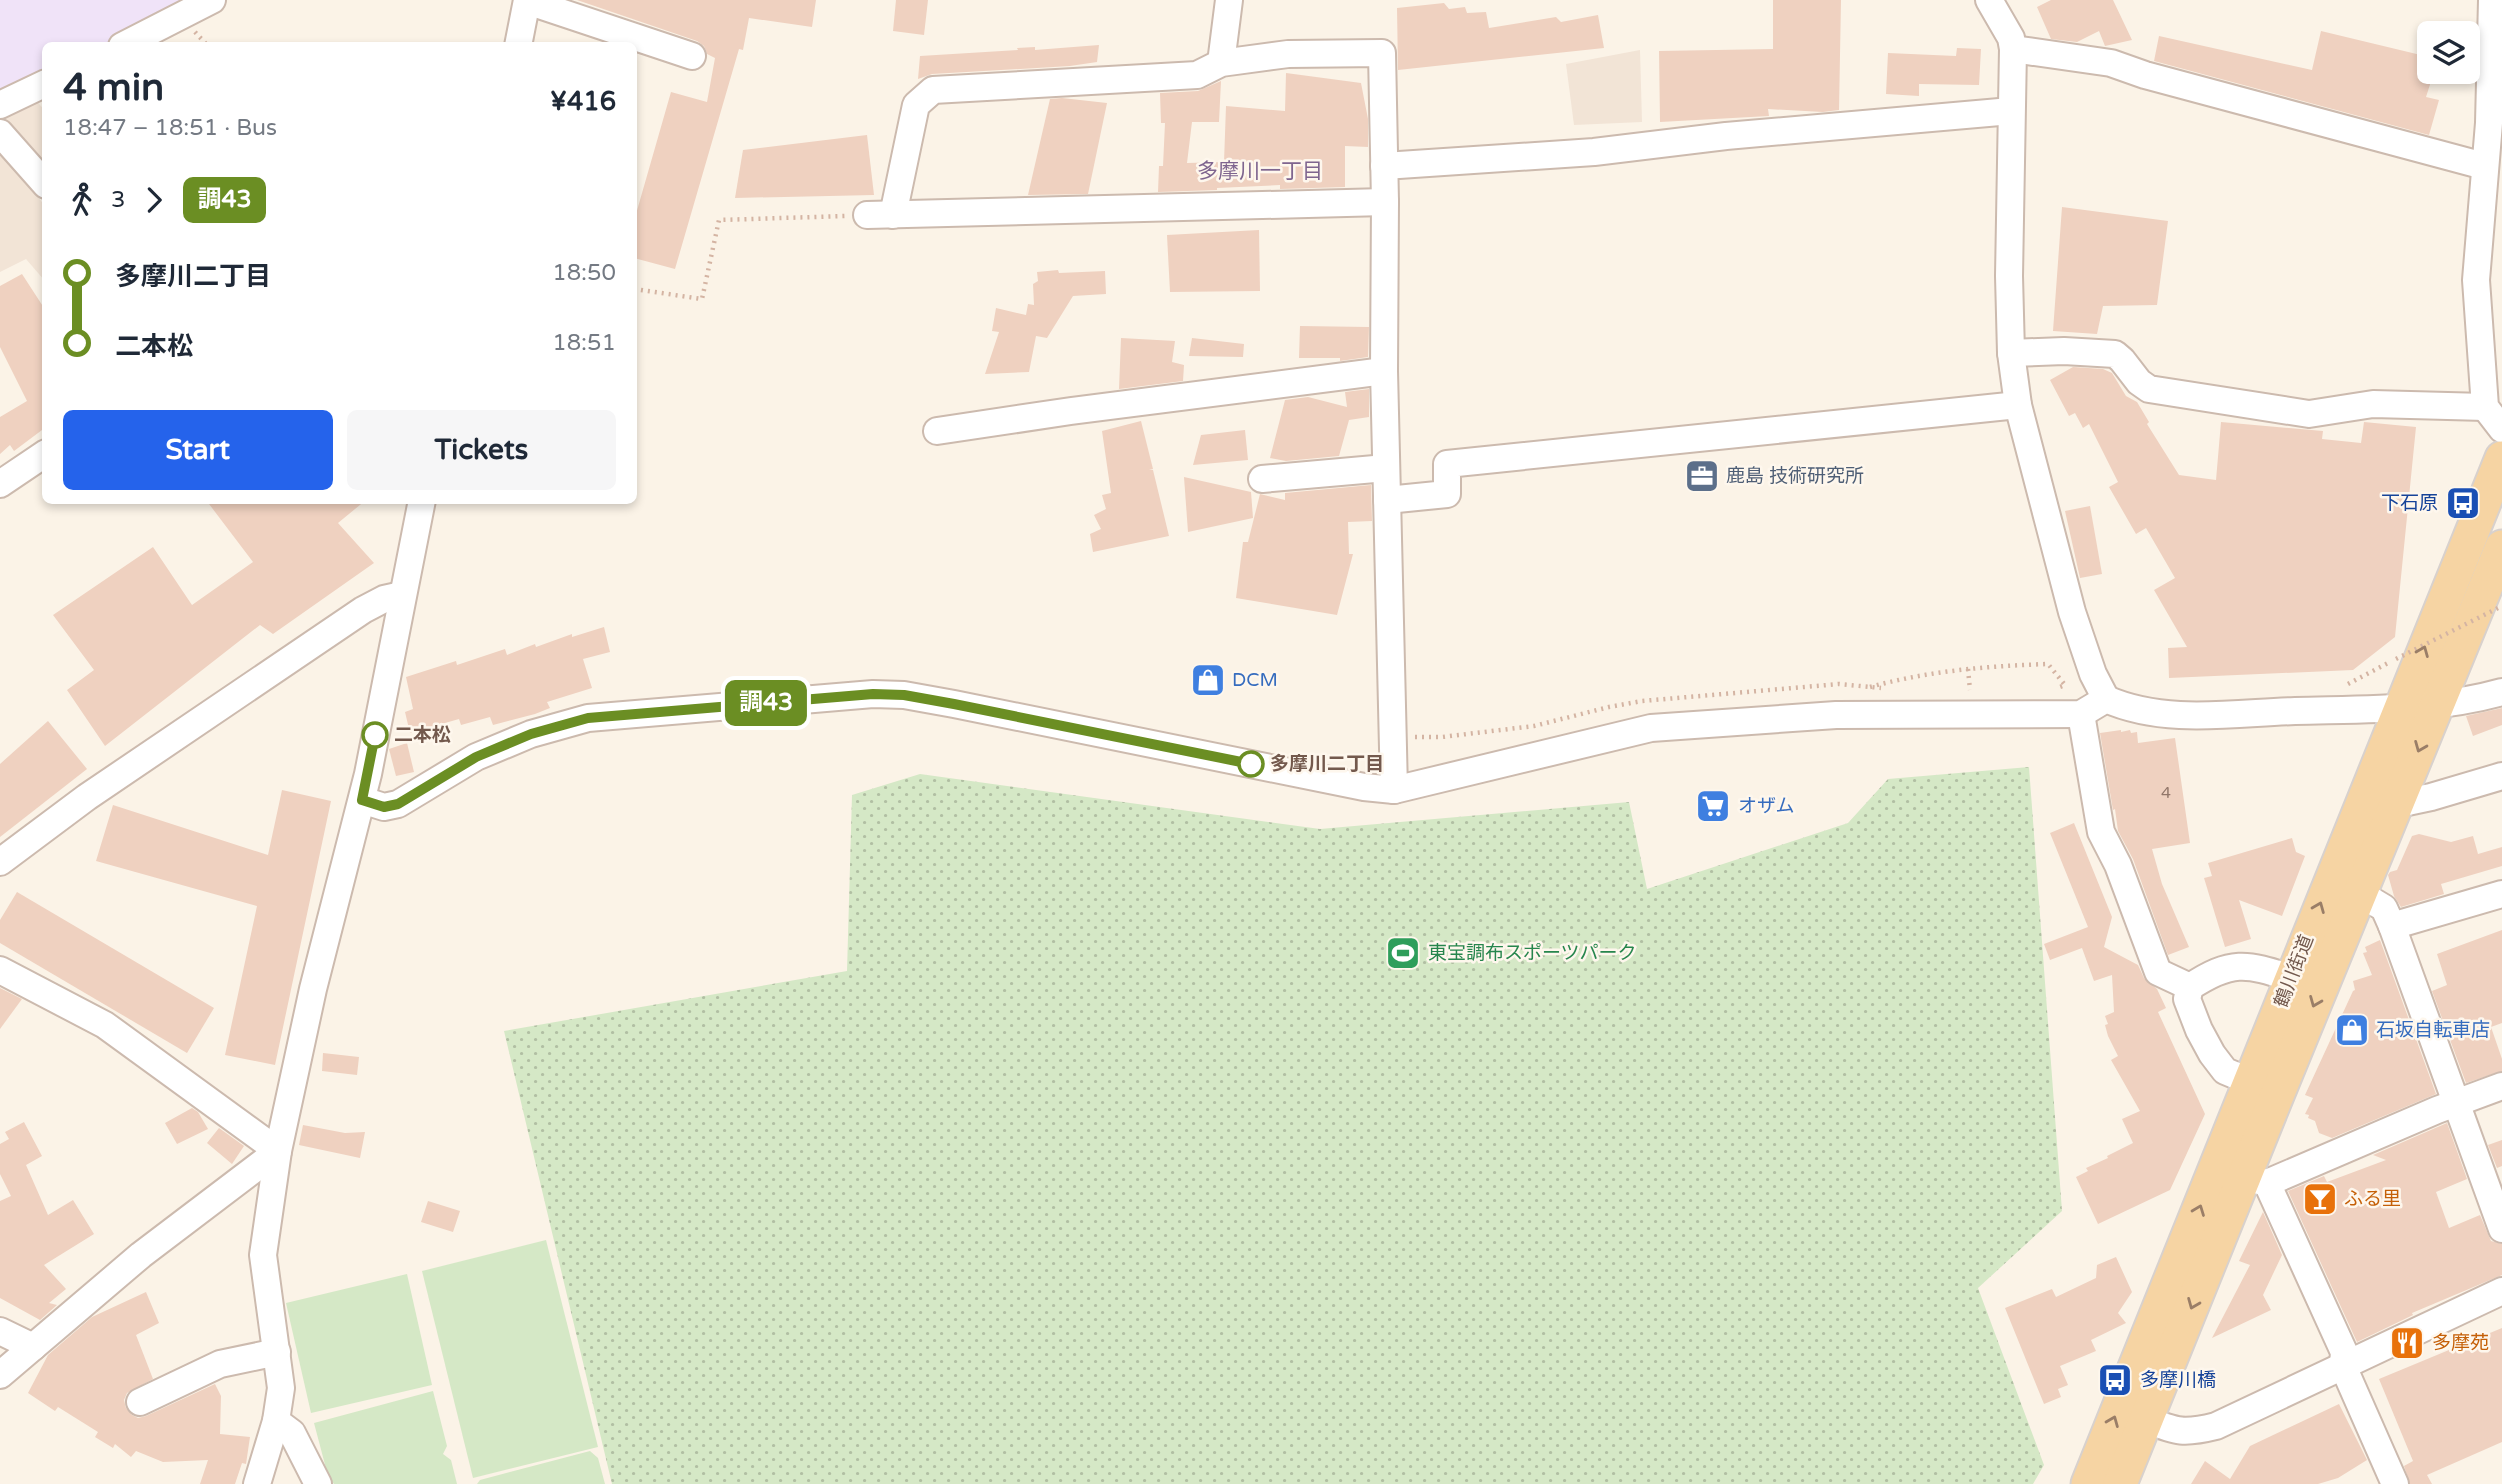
<!DOCTYPE html>
<html lang="en">
<head>
<meta charset="utf-8">
<style>
  body { margin:0; font-family:"Varela Round","Noto Sans JP",sans-serif; background:#f6f6f7; color:#1f2937; height:100vh; display:flex; flex-direction:column; font-size:26px; white-space:nowrap }
  * { box-sizing:border-box; margin:0 }
  p { font-size:23px; color:#747a83 }
  .icon { flex:none; width:38px; height:38px; fill:none; stroke:currentColor; stroke-width:2; stroke-linecap:round; stroke-linejoin:round }
  .map { position:relative; flex:1; overflow:hidden }
  .drawer { position:absolute; left:42px; top:42px; width:595px; height:462px; display:flex; flex-direction:column; background:#fff; border-radius:10px; box-shadow:0 4px 10px #0003 }
  .drawer>* { flex:none }
  .badge { padding:0 14px; border-radius:10px; font-size:24px; line-height:46px }
  .buttons { position:absolute; left:2417px; top:21px; display:grid; gap:14px }
  .buttons a { display:grid; place-items:center; width:63px; height:63px; border-radius:10px; background:#fff; box-shadow:0 4px 10px #0003; font-size:35px }
  .map>.badge { position:absolute; translate:-50% -50%; box-shadow:0 0 0 4px #fff }
  .legs { display:flex; align-items:center; gap:10px; height:77px; padding:0 21px; font-size:23px }
  .legs p { margin-inline-start:auto }
  .summary { display:flex; align-items:center; justify-content:space-between; height:119px; padding:0 21px }
  h1 { font-size:38px; font-weight:700; line-height:52px }
  .primary-button { display:flex; gap:14px; margin-top:auto; padding:14px 21px }
  .primary-button a { flex:1; height:80px; border-radius:10px; background:#2563eb; color:#fff; font-size:28px; font-weight:700; line-height:80px; text-align:center }
  .primary-button a+a { background:#f6f6f7; color:#1f2937 }
  ul { padding:0 21px; list-style:none }
  li { display:flex; align-items:center; gap:24px; height:70px; font-size:26px }
  li i { display:grid; place-items:center; width:10px; height:100%; margin:0 9px; background:currentColor }
  li i::after { content:''; width:18px; height:18px; margin:-9px; border:5px solid; border-radius:50%; background:#fff }
  li p { margin-inline-start:auto }
  li:first-child i { background:linear-gradient(#0000 50%,currentColor 0) }
  li:last-child i { background:linear-gradient(currentColor 50%,#0000 0) }
  .map>svg:first-child { display:block }
  .residential { fill:#f2e4d6 }
  .education { fill:#f0e3f8 }
  .grass { fill:url(#grass-dots) }
  .pitch { fill:#d5e8c6 }
  .building { fill:#efd1c0 }
  .lines { fill:none; stroke-linecap:round; stroke-linejoin:round }
  .minor-casing { stroke:#ccbaae; stroke-width:30 }
  .major-casing { stroke:#d8d1cd; stroke-width:37 }
  .path { stroke:#d4b4a3; stroke-width:4.5; stroke-dasharray:2 5; stroke-linecap:butt }
  .minor { stroke:#fff; stroke-width:26 }
  .major { stroke:#f6d4a3; stroke-width:33 }
  .path-bridge { stroke:#d4b4a3; stroke-width:4.5; stroke-dasharray:2 5; stroke-linecap:butt }
  .oneway { stroke:#9a7e67 }
  .line-1-casing { stroke:#fff; stroke-width:16 }
  .line-1 { stroke:#6b8e23; stroke-width:10 }
  .stop-1-dot { fill:#fff; stroke:#6b8e23; stroke-width:3.5 }
  .labels { text-anchor:middle; dominant-baseline:central; stroke-width:5; stroke-linejoin:round; paint-order:stroke }
  .number-label { font-size:16px; fill:#92776a }
  .service-label { font-size:19px; fill:#4e5e75; stroke:#fef7ed; text-anchor:start }
  .transit-label { font-size:19px; fill:#164399; stroke:#fef7ed; text-anchor:end }
  .shop-label { font-size:19px; fill:#366cbe; stroke:#fef7ed; text-anchor:start }
  .stop-label { font-size:19px; font-weight:bold; fill:#73594d; stroke:#fef7ed; text-anchor:start }
  .leisure-label { font-size:19px; fill:#27864d; stroke:#fef7ed; text-anchor:start }
  .street-label { font-size:19px; fill:#73594d; stroke:#fef7ed }
  .food-label { font-size:19px; fill:#c56008; stroke:#fef7ed; text-anchor:start }
  .neighbourhood-label { font-size:21px; fill:#7f658f; stroke:#fef7ed }
</style>
</head>
<body>
<div class="map">
<svg width="2502" height="1484" viewBox="0 0 2502 1484">
  <defs>
    <pattern id="grass-dots" width="8" height="8" patternUnits="userSpaceOnUse" patternTransform="scale(1.75)"><rect width="8" height="8" fill="#d5e8c6"/><path d="M2 2h.1M6 6h.1" fill="none" stroke="#b1bfa3" stroke-width="1.8" stroke-linecap="round"/></pattern>
  </defs>
  <rect width="100%" height="100%" fill="#fbf3e7"/>
  <g class="residential">
    <path d="M1640 50 1642 122 1574 125 1566 64Z"/>
    <path d="M35 99 45 111V170L0 121V118Z"/>
    <path d="M0 149 45 206V281L26 259 0 272Z"/>
  </g>
  <path class="education" d="M0 0H192L102 45 46 46 45 74 0 97Z"/>
  <path class="grass" d="M2029 767 2062 1211 1978 1288 2044 1465 2033 1484H612L504 1031 847 971 852 795 920 774 1320 829 1629 802 1647 889 1848 823 1888 779Z"/>
  <g class="pitch">
    <path d="M546 1240 598 1447 473 1478 422 1271Z"/>
    <path d="M407 1274 432 1385 311 1413 286 1303Z"/>
    <path d="M433 1391 447 1446 443 1454 451 1460 457 1484H334L328 1476 314 1423Z"/>
    <path d="M590 1451 598 1458 605 1484H477L480 1480Z"/>
  </g>
  <g class="building">
    <path d="M577 0H816L812 27 749 18 743 50 739 49 675 269 634 258V221L671 92 707 102 715 58 707 54 704 46 697 41Z"/>
    <path d="M896 0H928L924 35 893 31Z"/>
    <path d="M1773 0H1841L1839 110 1823 112 1768 109 1769 116 1660 122 1659 51 1773 49Z"/>
    <path d="M2051 0H2113L2132 40 2105 46 2099 31 2077 42 2051 39 2037 7Z"/>
    <path d="M1444 3 1449 9 1465 7 1467 13 1486 12 1489 28 1556 17 1561 22 1598 15 1604 48 1398 70 1397 8Z"/>
    <path d="M2321 31 2429 57V72H2434L2426 97 2439 100 2429 135 2154 61 2159 36 2312 70Z"/>
    <path d="M1099 45 1097 62 1070 66 932 74 918 79 920 56 1018 50 1017 48 1035 47V50Z"/>
    <path d="M1957 48 1981 49 1979 85 1919 84V96L1886 94 1888 53 1956 56Z"/>
    <path d="M1286 73 1361 83 1368 119V147L1345 146V187L1280 189V185L1217 188V190L1158 192 1159 166H1163L1165 123H1161L1160 93 1198 91 1221 81 1219 122H1192L1187 163 1224 162 1226 106 1285 111Z"/>
    <path d="M1062 98 1107 103 1088 194 1028 195 1050 99Z"/>
    <path d="M867 135 874 195 735 198 743 150Z"/>
    <path d="M2062 207 2168 221 2157 305 2103 306 2097 334 2053 331Z"/>
    <path d="M1259 230 1260 291 1170 292 1167 235Z"/>
    <path d="M1058 270 1059 273 1105 271 1106 294 1073 296 1047 338 1036 336 1029 372 985 374 999 332 992 331 996 308 1026 315 1028 304 1034 305 1033 284 1038 281 1037 272Z"/>
    <path d="M22 274 46 311V437L42 430 14 451 10 445 0 454V417L27 401 0 347V286Z"/>
    <path d="M1300 326 1369 327 1368 357 1340 361V358H1299Z"/>
    <path d="M1121 338 1175 341 1172 362 1184 365 1183 381 1119 389Z"/>
    <path d="M1192 338 1244 344 1243 357 1189 356Z"/>
    <path d="M2073 367 2103 369 2112 373 2126 396 2137 402 2149 422 2147 424 2179 475 2216 480 2221 422 2323 431 2322 439 2361 443 2364 422 2416 427 2395 637 2353 670 2169 678 2168 648 2187 647 2154 590 2175 578 2146 528 2136 534 2109 487 2118 482 2089 424 2083 428 2075 413 2069 416 2050 380Z"/>
    <path d="M1369 389V417L1349 420 1339 456 1286 461 1270 458 1285 400 1308 397 1347 407 1345 392Z"/>
    <path d="M1141 421 1153 469H1149L1153 470 1169 536 1093 552 1090 534 1101 529 1094 515 1106 509 1102 495 1111 493 1102 431Z"/>
    <path d="M1245 430 1248 460 1193 465 1201 435Z"/>
    <path d="M1184 477 1251 492 1253 518 1188 532Z"/>
    <path d="M1371 485 1372 521 1348 522 1349 554H1353L1337 615 1236 598 1243 542H1248L1260 494 1285 500V493Z"/>
    <path d="M206 500H366L338 523 374 563 273 634 260 625 105 746 67 690 94 670 53 615 153 547 192 605 253 562Z"/>
    <path d="M2090 506 2102 574 2080 578 2065 511Z"/>
    <path d="M604 627 610 652 583 659 592 688 547 702 550 708 535 714 493 725 490 717 461 725 459 719 410 733 405 712 413 709 406 677 456 661 457 665 505 649 507 655 535 644 536 647 572 634V637Z"/>
    <path d="M2502 708V725L2473 736 2466 716Z"/>
    <path d="M48 721 87 769 0 837V764Z"/>
    <path d="M2121 730V732L2130 730 2131 733 2137 732 2138 743 2175 738 2190 843 2152 849 2162 884 2189 947 2168 955 2133 859 2118 831 2115 809 2113 810 2100 733Z"/>
    <path d="M407 743 414 772 396 776 389 749Z"/>
    <path d="M282 790 331 801 275 1065 225 1055 257 906 96 861 113 805 268 855Z"/>
    <path d="M2074 823 2112 917 2104 947 2138 965 2144 978 2157 989 2166 1008 2158 1012 2205 1114 2170 1190 2098 1224 2076 1177 2088 1171 2086 1168 2108 1158 2107 1156 2133 1143 2122 1119 2140 1111 2111 1060 2118 1056 2108 1036 2105 1025 2108 1024 2105 1016 2114 1012 2112 975 2094 981 2082 948 2050 960 2044 944 2088 927 2050 833Z"/>
    <path d="M2419 834 2451 842 2473 836 2478 854 2502 847V866L2441 884 2444 894 2401 907 2394 896 2388 875 2390 872 2397 870 2412 836Z"/>
    <path d="M2292 838 2296 852 2305 856 2282 916 2239 900 2251 939 2225 947 2204 878 2212 876 2208 863Z"/>
    <path d="M17 892 214 1008 187 1053 0 943V920Z"/>
    <path d="M2502 930V1023L2491 1027 2502 1059V1071L2466 1083 2432 991 2447 985 2437 954Z"/>
    <path d="M2380 940 2436 1094 2332 1138 2319 1133 2315 1121 2308 1118 2309 1115 2305 1114 2313 1098 2305 1095 2353 991 2355 990 2353 981 2372 975 2363 953 2367 952 2365 947Z"/>
    <path d="M0 988 22 999 0 1029Z"/>
    <path d="M323 1053 359 1057 357 1075 322 1071Z"/>
    <path d="M192 1108 198 1112 208 1129 177 1144 165 1123Z"/>
    <path d="M24 1122 42 1156 26 1165 48 1215 73 1200 94 1234 44 1265 66 1289 49 1303 57 1305 40 1320 0 1298V1201L11 1196 0 1174V1144L9 1139 5 1132Z"/>
    <path d="M2447 1123 2467 1179 2436 1192 2449 1228 2480 1215 2491 1241 2502 1244V1275L2412 1313 2413 1315 2357 1342 2288 1191 2324 1176 2327 1182 2386 1160 2373 1155Z"/>
    <path d="M303 1125 345 1133 365 1132 360 1158 299 1145Z"/>
    <path d="M219 1128 244 1146 232 1164 207 1143Z"/>
    <path d="M2502 1140V1166L2497 1168 2488 1145Z"/>
    <path d="M428 1201 460 1211 453 1232 421 1222Z"/>
    <path d="M2263 1212 2282 1255 2263 1295 2271 1310 2212 1338 2250 1265 2239 1261Z"/>
    <path d="M2116 1257 2132 1292 2118 1313 2126 1323 2091 1340 2096 1351 2060 1366 2068 1385 2058 1389 2061 1397 2044 1404 2005 1308 2052 1289 2056 1297 2096 1278 2097 1265Z"/>
    <path d="M146 1292 159 1323 136 1335 153 1379 127 1393 124 1400 126 1408 132 1415 138 1418 146 1416 215 1384 221 1396 220 1434 250 1437 246 1464 242 1463 235 1484H200L208 1460 163 1462 136 1451 131 1457 115 1444 113 1448 95 1437 98 1432 58 1407 55 1411 28 1393 48 1355 92 1317Z"/>
    <path d="M2502 1328V1442L2427 1475 2432 1484H2410L2404 1466 2413 1461 2379 1379Z"/>
    <path d="M2339 1404 2367 1460 2338 1478 2318 1484H2191L2205 1461 2230 1479 2250 1446Z"/>
  </g>
  <g class="lines">
    <g class="minor-casing">
      <g id="minor">
        <path d="M1989 0 2011 38 2013 49 2009 276 2011 353 2018 405 2072 612 2093 674 2106 699"/>
        <path d="M2492 0 2489 123 2476 280 2485 407 2502 429"/>
        <path d="M527 1 692 56"/>
        <path d="M122 46 212 0"/>
        <path d="M518 46 527 0"/>
        <path d="M2013 49 2111 63 2145 75 2484 166"/>
        <path d="M1221 63 1229 0"/>
        <path d="M0 105 46 83"/>
        <path d="M0 133 46 185"/>
        <path d="M1384 166 1594 152 1726 136 2011 111"/>
        <path d="M867 215 1385 202"/>
        <path d="M893 215 916 105 933 90 1197 75 1221 63 1288 54 1382 53 1385 202 1384 371 1394 790"/>
        <path d="M2011 353 2064 351 2115 354 2122 360 2139 382 2149 389 2309 414 2373 404 2485 407"/>
        <path d="M937 431 1071 411 1384 371"/>
        <path d="M1262 479 1386 468"/>
        <path d="M0 484 46 453"/>
        <path d="M1387 500 1447 494V464L2018 405"/>
        <path d="M2081 714 2101 832 2118 865 2158 972 2190 987"/>
        <path d="M362 800 384 807 398 804 476 757 531 734 588 718 873 694 904 695 954 704 1364 787 1394 790 1651 728 1836 715 2081 714 2106 699C2165 725 2233 713 2295 711 2365 709 2435 711 2502 692"/>
        <path d="M2398 804 2431 797 2502 776"/>
        <path d="M0 862 87 797 363 610 384 599 402 595"/>
        <path d="M2359 893 2384 908 2392 926 2502 1229"/>
        <path d="M2392 926 2502 894"/>
        <path d="M0 970 105 1025 278 1151 141 1255 0 1375"/>
        <path d="M2266 1088 2225 1071 2212 1054 2199 1030 2187 999 2190 987C2231 960 2246 963 2291 978"/>
        <path d="M2251 1179 2267 1183 2437 1110 2502 1086"/>
        <path d="M2267 1183 2344 1352 2343 1366 2395 1484"/>
        <path d="M0 1331 33 1347"/>
        <path d="M140 1402 220 1364 277 1352"/>
        <path d="M2147 1420C2177 1432 2184 1434 2216 1426L2502 1291"/>
        <path d="M276 1421 292 1433 318 1484"/>
        <path d="M257 1484 276 1421 281 1388 263 1255 278 1151 313 989 368 774 422 500"/>
      </g>
    </g>
    <g class="major-casing">
      <g id="major">
        <path d="M2088 1484 2502 458"/>
        <path d="M2120 1484 2278 1093 2502 547"/>
      </g>
    </g>
    <g class="path">
      <path d="M195 32 208 46"/>
      <path d="M634 289 702 299 719 220 845 216"/>
      <path d="M1968 669 1970 690"/>
      <path d="M2348 684 2390 662"/>
      <path d="M1870 687C1928 671 1987 666 2048 664L2065 685 2057 688"/>
      <path d="M1415 737H1442L1534 726 1609 707 1642 701 1839 684 1881 688"/>
    </g>
    <use href="#minor" class="minor"/>
    <use href="#major" class="major"/>
    <path class="path-bridge" d="M2396 659 2502 606"/>
  </g>
  <defs><path id="oneway-chevron" d="M-2-3.5L2.5 0L-2 3.5" fill="none" stroke-width="1.6" stroke-linecap="round" stroke-linejoin="round" transform="scale(1.75)"/></defs>
  <g class="oneway">
    <use href="#oneway-chevron" transform="translate(2423 651) rotate(-68)"/>
    <use href="#oneway-chevron" transform="translate(2420 747) rotate(112)"/>
    <use href="#oneway-chevron" transform="translate(2319 907) rotate(-68)"/>
    <use href="#oneway-chevron" transform="translate(2315 1002) rotate(112)"/>
    <use href="#oneway-chevron" transform="translate(2199 1210) rotate(-69)"/>
    <use href="#oneway-chevron" transform="translate(2193 1304) rotate(112)"/>
    <use href="#oneway-chevron" transform="translate(2113 1421) rotate(-68)"/>
  </g>
  <g class="lines">
    <g class="line-1-casing">
      <path id="line-1" d="M375 735 362 800 384 807 398 804 476 757 531 734 588 718 873 694 904 695 954 704 1251 764"/>
    </g>
    <use href="#line-1" class="line-1"/>
  </g>
  <defs>
    <g id="office-square" transform="scale(1.75)"><rect x="-9" y="-9" width="18" height="18" rx="4" fill="#5c6f8a" stroke="#fef7ed"/><path d="M-6-3h4V-5.5h4V-3h4V5H-6ZM-1-4.5V-3h2v-1.5ZM-6 0V1H6V0Z" fill="#fff"/></g>
    <g id="bus-square" transform="scale(1.75)"><rect x="-9" y="-9" width="18" height="18" rx="4" fill="#1a4fb4" stroke="#fef7ed"/><path d="M-5-6H5V4H4V6H2V4H-2V6H-4V4H-5ZM-3.5-4V0h7V-4ZM-3.5 1.2v1.5H-2V1.2ZM2 1.2v1.5H3.5V1.2Z" fill="#fff"/></g>
    <g id="shop-square" transform="scale(1.75)"><rect x="-9" y="-9" width="18" height="18" rx="4" fill="#3f7fe0" stroke="#fef7ed"/><path d="M-5-2.5h2.3a2.7 3.5 0 0 1 5.4 0H5L5.5 6h-11ZM-1.5-2.5h3a1.5 2.3 0 0 0-3 0Z" fill="#fff"/></g>
    <g id="supermarket-square" transform="scale(1.75)"><rect x="-9" y="-9" width="18" height="18" rx="4" fill="#3f7fe0" stroke="#fef7ed"/><path d="M-6-5.5h2.5l.6 2H6L4.5 2H-2.5L-4.4-4H-6ZM-1.5 3.2a1.3 1.3 0 1 0 .1 0ZM3 3.2a1.3 1.3 0 1 0 .1 0Z" fill="#fff"/></g>
    <g id="stadium-square" transform="scale(1.75)"><rect x="-9" y="-9" width="18" height="18" rx="4" fill="#2e9e5b" stroke="#fef7ed"/><path d="M0-5a6.5 5 0 1 0 0 10a6.5 5 0 1 0 0-10ZM-3.5-1.8h7v3.6h-7Z" fill="#fff"/></g>
    <g id="bar-square" transform="scale(1.75)"><rect x="-9" y="-9" width="18" height="18" rx="4" fill="#e8710a" stroke="#fef7ed"/><path d="M-6-5H6L.8 .8V4.5H3.5V6h-7V4.5H-.8V.8Z" fill="#fff"/></g>
    <g id="restaurant-square" transform="scale(1.75)"><rect x="-9" y="-9" width="18" height="18" rx="4" fill="#e8710a" stroke="#fef7ed"/><path d="M-5-6h1v4h1v-4h1v4h1v-4h1v5L-1.5 .5V6h-2V.5L-5-1ZM5-6V6H3V1.5H1.5Q1.5-4 5-6Z" fill="#fff"/></g>
  </defs>
  <g fill-rule="evenodd">
    <use href="#office-square" x="1702" y="476"/>
    <use href="#bus-square" x="2463" y="503"/>
    <use href="#shop-square" x="1208" y="680"/>
    <use href="#supermarket-square" x="1713" y="806"/>
    <use href="#stadium-square" x="1403" y="953"/>
    <use href="#shop-square" x="2352" y="1030"/>
    <use href="#bar-square" x="2320" y="1199"/>
    <use href="#restaurant-square" x="2407" y="1343"/>
    <use href="#bus-square" x="2115" y="1380"/>
  </g>
  <g class="stop-1-dot">
    <circle cx="375" cy="735" r="12"/>
    <circle cx="1251" cy="764" r="12"/>
  </g>
  <g class="labels">
    <g class="number-label">
      <text x="2166" y="793">4</text>
    </g>
    <g class="service-label">
      <text x="1726" y="476">鹿島 技術研究所</text>
    </g>
    <g class="transit-label">
      <text x="2438" y="503">下石原</text>
      <text x="2140" y="1380" text-anchor="start">多摩川橋</text>
    </g>
    <g class="shop-label">
      <text x="1232" y="680">DCM</text>
      <text x="1738" y="806">オザム</text>
      <text x="2376" y="1030">石坂自転車店</text>
    </g>
    <g class="stop-label">
      <text x="394" y="735">二本松</text>
      <text x="1270" y="764">多摩川二丁目</text>
    </g>
    <g class="leisure-label">
      <text x="1428" y="953">東宝調布スポーツパーク</text>
    </g>
    <g class="street-label">
      <text transform="translate(2294 971) rotate(-69)">鶴川街道</text>
    </g>
    <g class="food-label">
      <text x="2344" y="1199">ふる里</text>
      <text x="2432" y="1343">多摩苑</text>
    </g>
    <g class="neighbourhood-label">
      <text x="1260" y="171">多摩川一丁目</text>
    </g>
  </g>
</svg>
<div class="buttons">
<a><svg class="icon" aria-label="layers" viewBox="0 0 24 24"><path d="M12 4l9 5-9 5-9-5zM3 14l9 5 9-5"/></svg></a>
</div>
<b class="badge" style="left:766px;top:703px;background:#6b8e23;color:#fff">調43</b>
<section class="drawer">
<div class="summary"><div><h1>4 min</h1><p>18:47 – 18:51 · Bus</p></div><b>¥416</b></div>
<div class="legs"><svg class="icon" aria-label="walk" viewBox="0 0 24 24"><circle cx="13" cy="4" r="2"/><path d="M13 8l-2 6 4 7M11 14l-3 7M7 12l3-4h3l4 4"/></svg>3<svg class="icon" aria-label="forward" viewBox="0 0 24 24"><path d="M9 5l7 7-7 7"/></svg><b class="badge" style="background:#6b8e23;color:#fff">調43</b></div>
<ul>
<li><i style="color:#6b8e23"></i><b>多摩川二丁目</b><p>18:50</p></li>
<li><i style="color:#6b8e23"></i><b>二本松</b><p>18:51</p></li>
</ul>
<div class="primary-button"><a>Start</a><a>Tickets</a></div>
</section>
</div>
</body>
</html>
